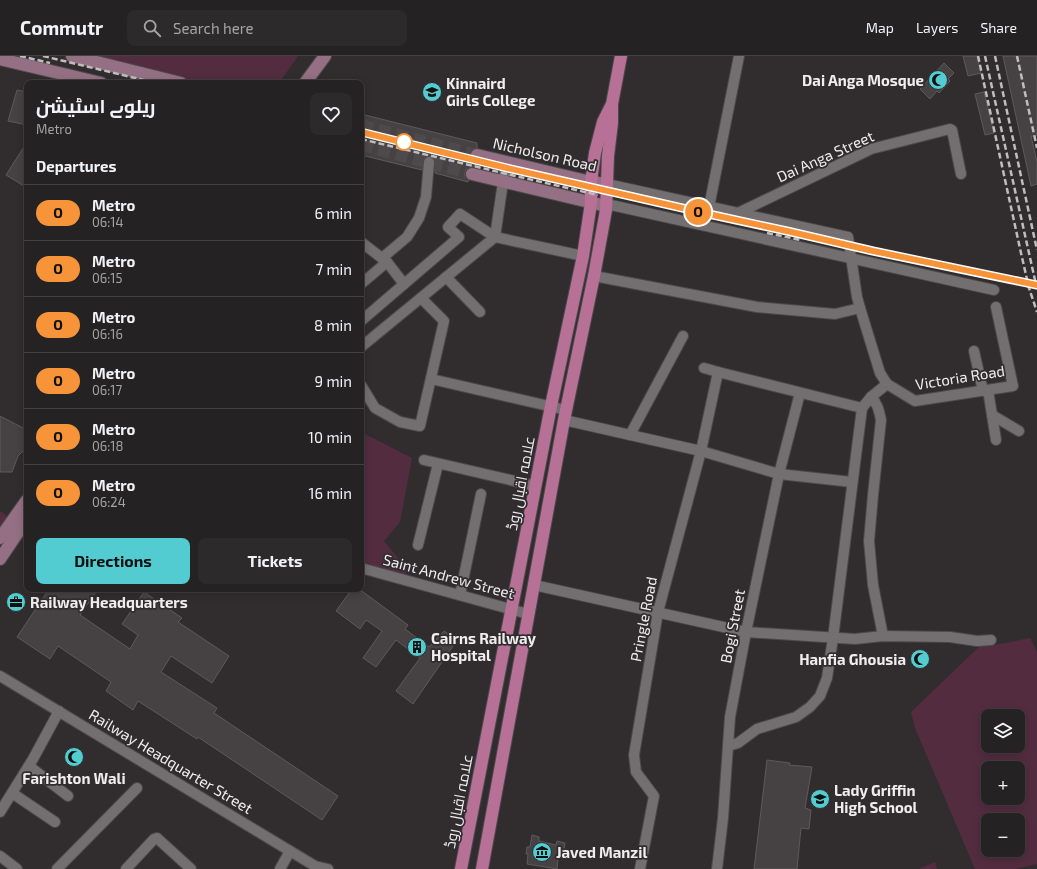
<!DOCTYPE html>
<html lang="en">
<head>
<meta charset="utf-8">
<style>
  body { margin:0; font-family:"Exo 2",Cairo,sans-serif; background:#2d2a2b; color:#f1f3f6; height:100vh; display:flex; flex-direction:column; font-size:15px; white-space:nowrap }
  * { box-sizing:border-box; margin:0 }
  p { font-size:13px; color:#a3a4a6 }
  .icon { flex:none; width:22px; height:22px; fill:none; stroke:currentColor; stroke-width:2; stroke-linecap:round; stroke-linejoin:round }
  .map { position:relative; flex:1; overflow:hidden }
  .side { position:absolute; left:24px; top:24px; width:340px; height:512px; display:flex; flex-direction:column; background:#252223; border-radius:8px; box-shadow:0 2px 10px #0003,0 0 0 1px #423f41 }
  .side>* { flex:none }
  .badge { padding:0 8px; border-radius:13px; font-size:14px; line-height:26px }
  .tools { position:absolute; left:981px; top:653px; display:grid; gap:8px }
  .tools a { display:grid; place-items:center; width:44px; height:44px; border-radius:8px; background:#252223; box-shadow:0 2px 10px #0003,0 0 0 1px #423f41; font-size:20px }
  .map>.badge { position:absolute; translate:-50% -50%; box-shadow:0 0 0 2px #fff }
  h2 { padding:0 12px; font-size:15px; line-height:36px }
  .round { display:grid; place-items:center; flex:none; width:42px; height:42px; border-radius:8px; background:#2d2a2b }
  .headline { display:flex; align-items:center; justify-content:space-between; height:68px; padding:0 12px }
  h1 { font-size:19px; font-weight:700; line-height:30px }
  .button { display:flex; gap:8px; margin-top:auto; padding:8px 12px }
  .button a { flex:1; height:46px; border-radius:8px; background:#52ccd0; color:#111; font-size:16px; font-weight:700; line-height:46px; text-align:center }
  .button a+a { background:#2d2a2b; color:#f1f3f6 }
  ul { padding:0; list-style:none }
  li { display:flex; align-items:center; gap:12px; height:56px; padding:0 12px; border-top:1px solid #423f41 }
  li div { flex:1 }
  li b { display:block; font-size:15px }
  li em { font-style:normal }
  li .badge { min-width:44px; font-weight:700; text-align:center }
  header { display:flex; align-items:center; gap:24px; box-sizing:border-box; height:56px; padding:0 20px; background:#252223; border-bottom:1px solid #423f41 }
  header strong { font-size:19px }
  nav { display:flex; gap:22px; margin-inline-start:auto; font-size:14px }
  .search { width:280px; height:36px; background:#2d2a2b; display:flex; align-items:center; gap:10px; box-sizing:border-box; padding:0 14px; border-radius:8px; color:#a3a4a6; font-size:15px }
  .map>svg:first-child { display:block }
  .green { fill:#532c40; fill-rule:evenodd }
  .building { fill:#464244; stroke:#5e595b }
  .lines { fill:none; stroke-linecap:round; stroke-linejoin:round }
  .secondary-tunnel { stroke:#4e4a4c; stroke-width:12; stroke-dasharray:12 6; stroke-linecap:butt }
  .street-casing { stroke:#4d494b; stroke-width:12 }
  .secondary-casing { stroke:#4d494b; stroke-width:14 }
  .primary-casing { stroke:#4d494b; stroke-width:14 }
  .street { stroke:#736e70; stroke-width:10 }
  .secondary { stroke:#957084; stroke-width:12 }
  .primary { stroke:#b77197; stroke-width:12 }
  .rail { stroke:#c0bdbf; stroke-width:2.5; stroke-dasharray:6 3; stroke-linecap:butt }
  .line-casing { stroke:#fff; stroke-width:9 }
  .line { stroke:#f7943a; stroke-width:6 }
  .stop-dot { fill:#fff; stroke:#f7943a; stroke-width:2 }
  .labels { text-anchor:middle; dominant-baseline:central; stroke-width:3.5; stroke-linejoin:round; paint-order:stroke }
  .poi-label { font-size:15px; font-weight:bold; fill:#f0edef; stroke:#312d2f; text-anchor:start }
  .street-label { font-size:15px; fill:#f0edef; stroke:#312d2f }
</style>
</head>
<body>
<header>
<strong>Commutr</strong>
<div class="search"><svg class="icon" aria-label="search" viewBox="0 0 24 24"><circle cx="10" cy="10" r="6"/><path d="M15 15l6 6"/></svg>Search here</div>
<nav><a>Map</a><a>Layers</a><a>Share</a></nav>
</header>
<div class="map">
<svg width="1037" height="813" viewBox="0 0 1037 813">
  <rect width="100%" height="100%" fill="#312d2f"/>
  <g class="green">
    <path d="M89 0H298L279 27H181Z"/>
    <path d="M361 376 412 402 400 466 384 485 407 513 405 520 361 507Z"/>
    <path d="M0 455 12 464 0 482Z"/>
    <path d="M1030 582 1037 596V808L1015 813H975L915 672 911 656 982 588 995 589ZM988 660H1018V690H988ZM988 712H1018V742H988ZM988 764H1018V794H988Z"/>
    <path d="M935 806 937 813H919Z"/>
  </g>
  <g class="building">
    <path d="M963 0H977L981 17 968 20Z"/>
    <path d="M1003 0H1037V80H1031L1037 106V128L1031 130Z"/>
    <path d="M944 7 954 17 948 23 950 25 939 37 937 35 930 43 920 33Z"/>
    <path d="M17 34 27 36V69L8 65Z"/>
    <path d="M984 36 994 77 985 79 975 38Z"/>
    <path d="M361 58 477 87V92L472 94 470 98V101L472 104 476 106 474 111H470L466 113 465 117V120L469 124 468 126 435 117V104L433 101 430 100H426L423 103 422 114 361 99Z"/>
    <path d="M27 86V126L24 130 6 119Z"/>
    <path d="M0 360 27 374V391L18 400 12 416H0Z"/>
    <path d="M49 533H98L80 559 130 593 138 579 122 568 144 536 182 562 178 566 229 600 212 627 171 600 161 616 217 652 214 657 338 740 322 764 198 681 197 683 138 645 133 654 106 635 111 626 58 590 50 603 17 581Z"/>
    <path d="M352 533H359L408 569 405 573 429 591 444 575 454 582 453 590 413 648 396 635 420 602 396 584 376 611 363 602 382 575 366 564 360 573 336 555Z"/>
    <path d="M767 704 790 707 789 709 812 711 805 752 811 754 809 773 801 772 797 813H754Z"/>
    <path d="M532 779 539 781V785L556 789 557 785 565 787 564 794 559 793 557 813 527 808 528 798H526L527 791H530Z"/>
  </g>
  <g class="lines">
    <g class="secondary-tunnel">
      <path d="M361 69 477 99"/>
      <path d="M361 89 472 118"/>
    </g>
    <g class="street-casing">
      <g id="street">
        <path d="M607 128 848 181 857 241 860 252 880 317 887 328 871 341 862 352 718 316 704 312"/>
        <path d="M606 150 611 149 994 234"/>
        <path d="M709 151 739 0"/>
        <path d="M738 157 871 93 950 73 952 74 961 118"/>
        <path d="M361 186 387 206 404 228"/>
        <path d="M382 202 407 181 419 162 426 141 429 106"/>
        <path d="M594 220 757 251 835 258 860 252"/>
        <path d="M446 221 480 256"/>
        <path d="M361 228 387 206"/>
        <path d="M361 265 459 181 448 171 460 158 495 181 583 200"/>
        <path d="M361 291 495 181 503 126 507 106"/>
        <path d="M974 295 983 335"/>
        <path d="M431 323 566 354"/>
        <path d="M887 328 915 345 1013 330 996 251"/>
        <path d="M361 329 375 352 400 366 420 370 444 265 421 242"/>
        <path d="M988 334 996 384"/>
        <path d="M871 341C878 348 879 355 881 364L873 439 869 485 873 529 883 580"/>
        <path d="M992 359 1019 375"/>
        <path d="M564 364 701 395 779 418 852 426"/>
        <path d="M630 379 683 280"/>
        <path d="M424 404 536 430"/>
        <path d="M418 489 438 408"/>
        <path d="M361 512 528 558"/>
        <path d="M534 529 746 576 855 583 883 580 950 581 977 585 991 584"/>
        <path d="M460 539 481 438"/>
        <path d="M0 620 290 795 315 810 328 813"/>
        <path d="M728 690 738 687 757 673 796 661 810 651 820 640 827 622 833 582 862 352"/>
        <path d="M29 710 68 740"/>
        <path d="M12 737 55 766"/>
        <path d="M0 756 33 703 59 655"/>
        <path d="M0 800 17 813"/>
        <path d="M57 813 137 732"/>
        <path d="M126 813 154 783 157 782 191 813"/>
        <path d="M280 813 290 795"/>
        <path d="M640 813 654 740 636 716 634 699 658 556 701 395 718 316"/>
        <path d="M717 813 723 762 730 661 746 576 779 418 800 337"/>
      </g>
    </g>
    <g class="secondary-casing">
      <g id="secondary">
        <path d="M72 0 181 27"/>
        <path d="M0 3 101 27"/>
        <path d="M305 27 325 0"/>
        <path d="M477 99 591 126 607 128"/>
        <path d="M472 118 606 150"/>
        <path d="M0 482 27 444"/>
        <path d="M0 503 27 463"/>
      </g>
    </g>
    <g class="primary-casing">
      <g id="primary">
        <path d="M461 813 551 350 583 200 591 147V126L595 97 603 66 611 50"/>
        <path d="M482 813 564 364 594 220 606 154 608 100 612 67V48L621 0"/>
      </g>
    </g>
    <use href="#street" class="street"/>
    <use href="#secondary" class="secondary"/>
    <use href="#primary" class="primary"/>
    <g class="rail">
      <path d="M20 0 50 7"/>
      <path d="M43 0 156 27"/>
      <path d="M978 0 1021 197 1029 232 1037 256"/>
      <path d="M985 0 1037 233"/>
      <path d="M995 0 1037 194"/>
      <path d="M1017 0 1037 92"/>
      <path d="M361 76 493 108 713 159 787 175 873 195 1037 229"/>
      <path d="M361 83 511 119 598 139"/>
      <path d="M767 177 801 184"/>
    </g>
  </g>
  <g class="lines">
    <g class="line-casing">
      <path id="line" d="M361 76 507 112 713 159 787 175 873 195 1037 229"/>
    </g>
    <use href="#line" class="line"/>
  </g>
  <defs>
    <g id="mosque-disc" transform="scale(1)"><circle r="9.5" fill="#52ccd0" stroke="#312d2f"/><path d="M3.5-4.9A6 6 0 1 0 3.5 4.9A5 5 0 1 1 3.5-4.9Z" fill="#111"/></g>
    <g id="university-disc" transform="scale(1)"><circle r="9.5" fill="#52ccd0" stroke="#312d2f"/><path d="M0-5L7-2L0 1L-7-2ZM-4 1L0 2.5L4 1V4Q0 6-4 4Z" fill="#111"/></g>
    <g id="office-disc" transform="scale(1)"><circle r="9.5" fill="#52ccd0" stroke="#312d2f"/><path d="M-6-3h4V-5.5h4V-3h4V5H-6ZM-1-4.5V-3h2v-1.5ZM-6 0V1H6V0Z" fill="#111"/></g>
    <g id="building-disc" transform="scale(1)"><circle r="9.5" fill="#52ccd0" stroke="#312d2f"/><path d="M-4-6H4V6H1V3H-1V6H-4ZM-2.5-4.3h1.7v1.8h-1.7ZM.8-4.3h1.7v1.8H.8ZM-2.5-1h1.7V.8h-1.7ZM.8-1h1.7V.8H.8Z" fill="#111"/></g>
    <g id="school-disc" transform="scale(1)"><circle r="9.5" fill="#52ccd0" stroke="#312d2f"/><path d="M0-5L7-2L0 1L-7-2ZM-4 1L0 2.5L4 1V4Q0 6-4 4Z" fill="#111"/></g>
    <g id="museum-disc" transform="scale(1)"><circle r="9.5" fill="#52ccd0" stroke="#312d2f"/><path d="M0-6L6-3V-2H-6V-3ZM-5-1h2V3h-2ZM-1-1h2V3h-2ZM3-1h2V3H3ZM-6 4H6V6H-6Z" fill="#111"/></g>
  </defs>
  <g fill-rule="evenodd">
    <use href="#mosque-disc" x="938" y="24"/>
    <use href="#university-disc" x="432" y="36"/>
    <use href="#office-disc" x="16" y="546"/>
    <use href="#building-disc" x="417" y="591"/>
    <use href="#mosque-disc" x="920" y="603"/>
    <use href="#mosque-disc" x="74" y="701"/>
    <use href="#school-disc" x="820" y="743"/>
    <use href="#museum-disc" x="542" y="796"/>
  </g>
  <circle class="stop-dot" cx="404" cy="86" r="8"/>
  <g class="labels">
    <g class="poi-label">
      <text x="924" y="24" text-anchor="end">Dai Anga Mosque</text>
      <text x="446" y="27">Kinnaird<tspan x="446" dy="17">Girls College</tspan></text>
      <text x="30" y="546">Railway Headquarters</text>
      <text x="431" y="582">Cairns Railway<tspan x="431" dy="17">Hospital</tspan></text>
      <text x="906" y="603" text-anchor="end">Hanfia Ghousia</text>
      <text x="74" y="722" text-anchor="middle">Farishton Wali</text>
      <text x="834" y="734">Lady Griffin<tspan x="834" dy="17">High School</tspan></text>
      <text x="556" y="796">Javed Manzil</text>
    </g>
    <g class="street-label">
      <text transform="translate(545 98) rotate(13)">Nicholson Road</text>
      <text transform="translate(825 100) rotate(-24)">Dai Anga Street</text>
      <text transform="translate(960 321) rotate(-9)">Victoria Road</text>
      <text transform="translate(520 427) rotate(-79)">علامہ اقبال روڈ</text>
      <text transform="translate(449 520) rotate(15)">Saint Andrew Street</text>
      <text transform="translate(643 563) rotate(-79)">Pringle Road</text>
      <text transform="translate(732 570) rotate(-79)">Bogi Street</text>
      <text transform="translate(171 705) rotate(31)">Railway Headquarter Street</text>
      <text transform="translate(458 745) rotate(-79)">علامہ اقبال روڈ</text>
    </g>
  </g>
</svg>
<div class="tools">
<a><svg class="icon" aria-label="layers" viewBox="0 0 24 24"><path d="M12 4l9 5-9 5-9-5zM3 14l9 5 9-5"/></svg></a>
<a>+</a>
<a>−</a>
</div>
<b class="badge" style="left:698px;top:156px;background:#f7943a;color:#111">O</b>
<section class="side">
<div class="headline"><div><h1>ریلوے اسٹیشن</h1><p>Metro</p></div><a class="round"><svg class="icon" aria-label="heart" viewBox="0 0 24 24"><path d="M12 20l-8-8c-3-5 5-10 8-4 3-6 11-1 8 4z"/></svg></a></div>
<h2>Departures</h2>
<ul>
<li><span class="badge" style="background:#f7943a;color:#111">O</span><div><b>Metro</b><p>06:14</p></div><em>6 min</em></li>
<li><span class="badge" style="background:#f7943a;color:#111">O</span><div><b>Metro</b><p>06:15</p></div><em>7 min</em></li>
<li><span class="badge" style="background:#f7943a;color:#111">O</span><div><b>Metro</b><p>06:16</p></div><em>8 min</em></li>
<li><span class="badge" style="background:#f7943a;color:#111">O</span><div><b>Metro</b><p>06:17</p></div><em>9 min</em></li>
<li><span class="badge" style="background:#f7943a;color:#111">O</span><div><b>Metro</b><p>06:18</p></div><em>10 min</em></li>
<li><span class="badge" style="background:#f7943a;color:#111">O</span><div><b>Metro</b><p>06:24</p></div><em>16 min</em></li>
</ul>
<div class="button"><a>Directions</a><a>Tickets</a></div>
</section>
</div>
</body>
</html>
